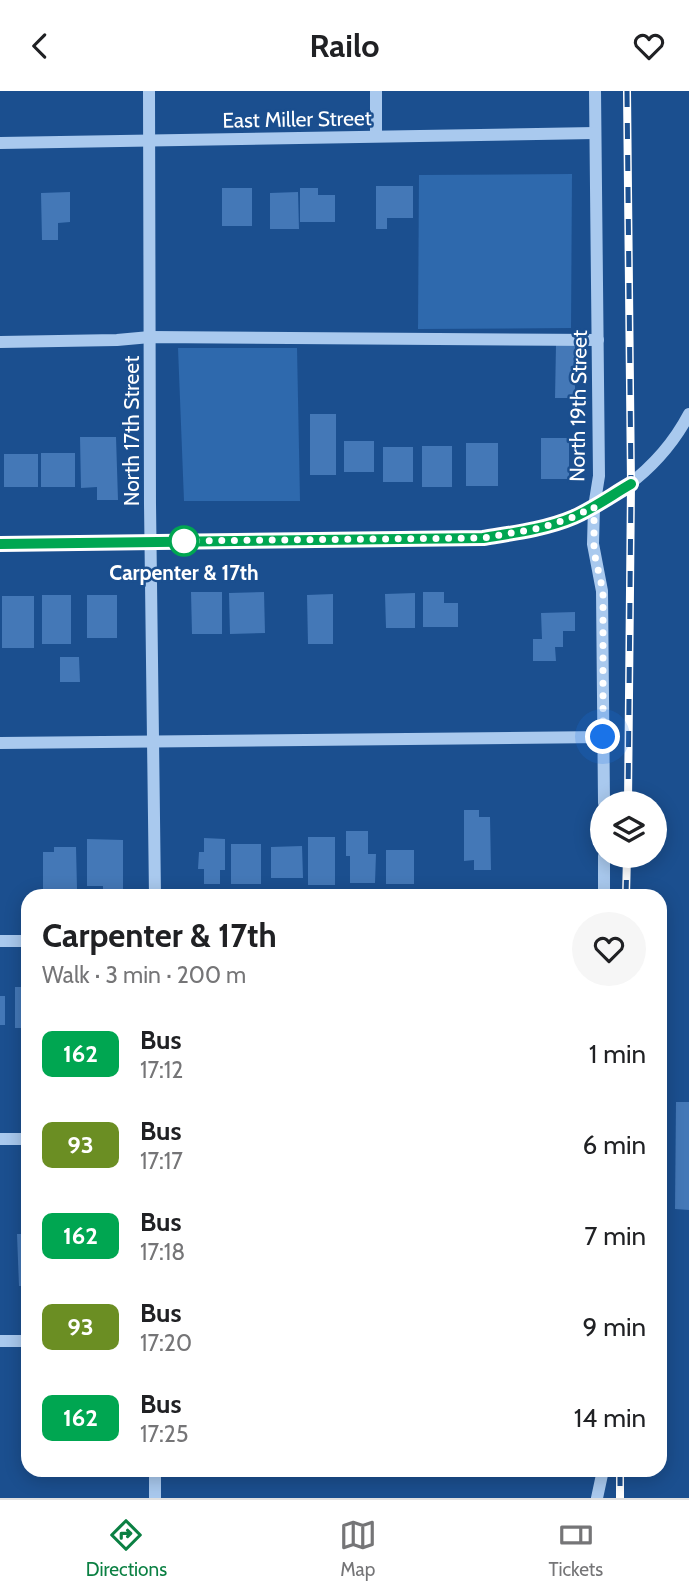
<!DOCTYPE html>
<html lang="en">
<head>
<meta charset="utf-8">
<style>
  body { margin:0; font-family:Cabin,sans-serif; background:#f6f6f6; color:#202124; height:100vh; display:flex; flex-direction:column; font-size:26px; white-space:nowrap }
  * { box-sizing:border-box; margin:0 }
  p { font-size:23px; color:#757577 }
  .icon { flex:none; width:38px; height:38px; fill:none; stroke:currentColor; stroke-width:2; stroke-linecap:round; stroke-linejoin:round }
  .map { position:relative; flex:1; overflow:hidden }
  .details { position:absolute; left:21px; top:798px; width:646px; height:588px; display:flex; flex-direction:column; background:#fff; border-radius:21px; box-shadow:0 4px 18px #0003 }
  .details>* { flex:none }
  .badge { padding:0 14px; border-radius:10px; font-size:24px; line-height:46px }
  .fabs { position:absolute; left:590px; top:700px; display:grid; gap:14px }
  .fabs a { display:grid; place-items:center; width:77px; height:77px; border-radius:50%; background:#fff; box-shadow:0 4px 18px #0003; font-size:35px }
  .you { position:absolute; width:35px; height:35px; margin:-18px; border:5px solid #fff; border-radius:50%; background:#1a73e8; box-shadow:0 0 0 10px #1a73e833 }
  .map>.badge { position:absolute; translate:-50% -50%; box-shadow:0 0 0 4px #fff }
  .round { display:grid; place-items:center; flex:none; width:74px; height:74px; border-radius:37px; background:#f6f6f6 }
  .headline { display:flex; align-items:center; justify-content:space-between; height:119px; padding:0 21px }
  h1 { font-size:33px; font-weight:800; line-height:52px }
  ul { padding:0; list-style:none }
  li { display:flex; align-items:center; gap:21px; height:91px; padding:0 21px }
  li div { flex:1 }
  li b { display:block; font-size:26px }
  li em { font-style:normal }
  li .badge { min-width:77px; font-weight:700; text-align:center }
  header { display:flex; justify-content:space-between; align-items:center; height:91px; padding:0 21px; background:#fff; font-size:32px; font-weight:800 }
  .tabs { display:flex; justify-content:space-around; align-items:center; height:98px; border-top:2px solid #e0e0e0; background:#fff; font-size:19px; color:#757577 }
  .tabs a { display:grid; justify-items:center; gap:4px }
  .tabs .active { color:#0b8043 }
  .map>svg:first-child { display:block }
  .green { fill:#2e69ad }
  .building { fill:#4478b7 }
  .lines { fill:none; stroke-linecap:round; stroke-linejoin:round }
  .minor { stroke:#a9c9ee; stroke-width:12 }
  .rail-casing { stroke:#fff; stroke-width:8 }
  .rail { stroke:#1b4f8f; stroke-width:5; stroke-dasharray:16; stroke-linecap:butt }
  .line-casing { stroke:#fff; stroke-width:16 }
  .line { stroke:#00a651; stroke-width:10 }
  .walk { stroke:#fff; stroke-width:7; stroke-dasharray:0 12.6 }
  .stop-dot { fill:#fff; stroke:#00a651; stroke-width:3.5 }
  .labels { text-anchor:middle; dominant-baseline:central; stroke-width:5; stroke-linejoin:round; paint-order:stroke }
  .street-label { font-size:21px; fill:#fff; stroke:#1b4f8f }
  .stop-label { font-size:21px; font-weight:bold; fill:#fff; stroke:#1b4f8f }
</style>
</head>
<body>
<header><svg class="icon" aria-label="back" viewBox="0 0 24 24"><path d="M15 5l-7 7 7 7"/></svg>Railo<svg class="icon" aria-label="heart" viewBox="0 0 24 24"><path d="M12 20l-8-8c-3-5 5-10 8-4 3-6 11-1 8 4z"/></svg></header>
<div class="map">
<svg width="689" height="1407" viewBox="0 0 689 1407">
  <rect width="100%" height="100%" fill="#1b4f8f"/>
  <g class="green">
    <path d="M572 83 571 237 418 238 419 84Z"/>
    <path d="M178 257H297L300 410H184Z"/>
  </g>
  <g class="building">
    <path d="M376 95H413V127H387V138H376Z"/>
    <rect x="222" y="97" width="30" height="38"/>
    <path d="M300 97H318V104H335V131H300Z"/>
    <path d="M70 101V131L58 132V149H42L41 102Z"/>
    <path d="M298 101 299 138H270V102Z"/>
    <path d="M556 254H575V307H555Z"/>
    <rect x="310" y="323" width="26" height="61"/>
    <path d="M80 346H116L118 409H97V396L81 397Z"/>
    <rect x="541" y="347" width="28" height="41"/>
    <rect x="344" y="350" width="30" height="31"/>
    <rect x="466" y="352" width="32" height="43"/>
    <rect x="422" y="355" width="30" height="41"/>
    <rect x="383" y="356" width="30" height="35"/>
    <rect x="41" y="362" width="34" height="34"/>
    <rect x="4" y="363" width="34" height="33"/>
    <path d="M191 501H222V543H192Z"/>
    <path d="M264 501 265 542 230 543 229 502Z"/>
    <path d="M423 501H444V512H458V536H423Z"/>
    <path d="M415 502V537H386L385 503Z"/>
    <path d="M333 503V553H308L307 504Z"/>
    <rect x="42" y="504" width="29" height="49"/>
    <rect x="87" y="504" width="30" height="43"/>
    <rect x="2" y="505" width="32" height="52"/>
    <path d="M575 521V540H563V556H555L556 570H533V548H542L541 522Z"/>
    <path d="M60 566H79L80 591H60Z"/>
    <path d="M464 719H479V726H490L491 779H474V769L464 770Z"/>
    <path d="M346 740H368V763H376L375 792H350V765H346Z"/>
    <rect x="308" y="746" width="27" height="48"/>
    <path d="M204 747 225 748V779H220V793H204V778H198L199 761H204Z"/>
    <path d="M87 748 123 749V805H103V795H87Z"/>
    <rect x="231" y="753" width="30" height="40"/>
    <path d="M302 755 303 787H271V756Z"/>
    <path d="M54 756H76L77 798H43V761H54Z"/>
    <rect x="386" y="759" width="28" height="34"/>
    <rect x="15" y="896" width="13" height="41"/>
    <rect x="0" y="905" width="5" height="29"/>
    <path d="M676 1011H689V1119L675 1118Z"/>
    <path d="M17 1143H28V1195H19Z"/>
  </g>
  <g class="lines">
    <g class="minor">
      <path d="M149 0 150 413 155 805"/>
      <path d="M376 0V45"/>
      <path d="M595 0 599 385 594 416 593 453 602 500 604 712"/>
      <path d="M0 52 595 42"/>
      <path d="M0 251 117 249 150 246 598 249"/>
      <path d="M0 453 483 448C503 444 523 442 542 436 604 419 659 380 689 323"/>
      <path d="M0 652 603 646"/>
      <path d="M604 765V805"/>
      <path d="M0 850H28"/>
      <path d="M0 1048H28"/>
      <path d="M0 1250H28"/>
      <path d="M155 1407V1379"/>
      <path d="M597 1407 603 1379"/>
    </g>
    <g class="rail-casing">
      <g id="rail">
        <path d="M627 0 631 393 628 712"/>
        <path d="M626 805 627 765"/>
        <path d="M620 1379V1407"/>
      </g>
    </g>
    <use href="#rail" class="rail"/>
  </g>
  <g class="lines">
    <g class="line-casing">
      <path id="line" d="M0 453 483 447C514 442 546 438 574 426 594 417 612 404 631 393"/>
    </g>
    <use href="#line" class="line"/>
    <path class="walk" d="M184 450 483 447 540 437 571 427 594 416V461L603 500V646"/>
  </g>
  <circle class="stop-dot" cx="184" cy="450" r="14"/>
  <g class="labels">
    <g class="street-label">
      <text transform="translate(297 28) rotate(-1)">East Miller Street</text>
      <text transform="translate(578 315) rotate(-89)">North 19th Street</text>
      <text transform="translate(131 340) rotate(-90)">North 17th Street</text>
    </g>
    <g class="stop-label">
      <text x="184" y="481">Carpenter &amp; 17th</text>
    </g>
  </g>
</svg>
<div class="fabs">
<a><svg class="icon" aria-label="layers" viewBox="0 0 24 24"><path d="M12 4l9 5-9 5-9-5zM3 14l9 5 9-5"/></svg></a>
</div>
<div class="you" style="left:603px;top:646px"></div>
<section class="details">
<div class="headline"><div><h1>Carpenter &amp; 17th</h1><p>Walk · 3 min · 200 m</p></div><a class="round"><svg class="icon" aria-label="heart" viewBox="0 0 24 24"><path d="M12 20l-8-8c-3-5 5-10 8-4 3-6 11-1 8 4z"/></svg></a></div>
<ul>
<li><span class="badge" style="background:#00a651;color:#fff">162</span><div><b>Bus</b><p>17:12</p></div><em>1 min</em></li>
<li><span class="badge" style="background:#6b8e23;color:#fff">93</span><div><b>Bus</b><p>17:17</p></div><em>6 min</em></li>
<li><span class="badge" style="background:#00a651;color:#fff">162</span><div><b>Bus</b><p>17:18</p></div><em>7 min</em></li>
<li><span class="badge" style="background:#6b8e23;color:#fff">93</span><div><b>Bus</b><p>17:20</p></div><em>9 min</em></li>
<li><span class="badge" style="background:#00a651;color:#fff">162</span><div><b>Bus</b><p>17:25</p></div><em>14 min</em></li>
</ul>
</section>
</div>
<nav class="tabs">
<a class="active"><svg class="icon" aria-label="directions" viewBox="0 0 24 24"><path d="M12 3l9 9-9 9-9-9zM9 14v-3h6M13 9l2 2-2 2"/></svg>Directions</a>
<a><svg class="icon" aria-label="map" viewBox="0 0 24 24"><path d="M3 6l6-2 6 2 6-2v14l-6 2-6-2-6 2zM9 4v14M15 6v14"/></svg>Map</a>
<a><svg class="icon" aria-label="tickets" viewBox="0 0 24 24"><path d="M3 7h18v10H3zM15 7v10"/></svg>Tickets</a>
</nav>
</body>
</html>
